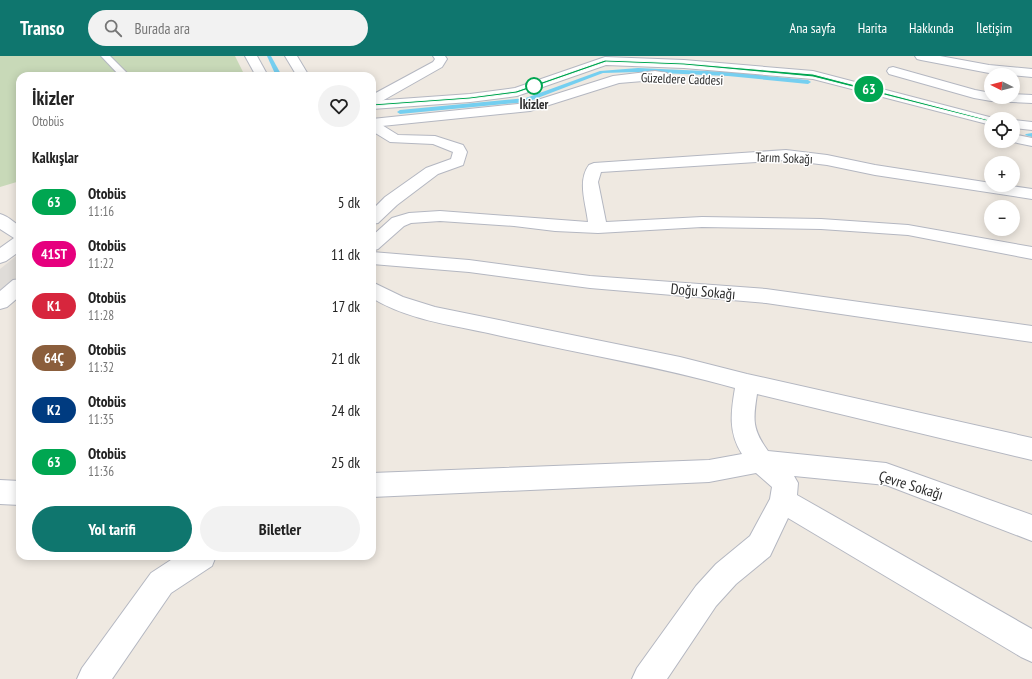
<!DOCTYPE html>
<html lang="tr">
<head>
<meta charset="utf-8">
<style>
  body { margin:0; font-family:"PT Sans Narrow",sans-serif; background:#f2f2f2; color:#222; height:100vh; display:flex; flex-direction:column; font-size:15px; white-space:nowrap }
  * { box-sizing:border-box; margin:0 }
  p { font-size:13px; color:#767676 }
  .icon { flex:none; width:22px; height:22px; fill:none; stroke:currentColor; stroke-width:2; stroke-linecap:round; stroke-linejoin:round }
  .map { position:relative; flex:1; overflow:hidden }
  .sheet { position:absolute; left:16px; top:16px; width:360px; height:488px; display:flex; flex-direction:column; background:#fff; border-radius:12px; box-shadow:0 2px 10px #0003 }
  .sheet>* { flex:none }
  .badge { padding:0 8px; border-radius:13px; font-size:14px; line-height:26px }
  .needle { width:26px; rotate:276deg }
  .controls { position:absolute; left:984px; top:12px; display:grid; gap:8px }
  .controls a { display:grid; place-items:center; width:36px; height:36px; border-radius:50%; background:#fff; box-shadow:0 2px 10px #0003; font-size:20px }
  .map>.badge { position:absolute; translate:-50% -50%; box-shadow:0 0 0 2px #fff }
  h2 { padding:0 16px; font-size:15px; line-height:36px }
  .round { display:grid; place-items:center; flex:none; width:42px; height:42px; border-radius:21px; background:#f2f2f2 }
  .overview { display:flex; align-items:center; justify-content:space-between; height:68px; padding:0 16px }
  h1 { font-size:19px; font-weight:600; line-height:30px }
  .cta { display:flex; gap:8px; margin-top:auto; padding:8px 16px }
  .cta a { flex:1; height:46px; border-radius:24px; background:#0f766e; color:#fff; font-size:16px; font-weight:600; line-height:46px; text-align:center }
  .cta a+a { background:#f2f2f2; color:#222 }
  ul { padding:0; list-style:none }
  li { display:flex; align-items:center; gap:12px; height:52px; padding:0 16px }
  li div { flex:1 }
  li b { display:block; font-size:15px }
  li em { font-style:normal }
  li .badge { min-width:44px; font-weight:700; text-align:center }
  header { display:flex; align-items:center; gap:24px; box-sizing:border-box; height:56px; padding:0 20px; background:#0f766e; color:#fff }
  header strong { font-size:19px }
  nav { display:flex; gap:22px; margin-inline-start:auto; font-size:14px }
  .search { width:280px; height:36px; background:#f2f2f2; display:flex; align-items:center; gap:10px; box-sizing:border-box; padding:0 14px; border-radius:22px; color:#767676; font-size:15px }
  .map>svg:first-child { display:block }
  .cemetery { fill:#c8d9b8 }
  .plaza { fill:#dfdcd8 }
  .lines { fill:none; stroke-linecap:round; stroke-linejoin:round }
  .stream { fill:#75cff0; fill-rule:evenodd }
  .service-casing { stroke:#b4b7c1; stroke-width:2 }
  .minor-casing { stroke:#b4b7c1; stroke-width:2 }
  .tertiary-casing { stroke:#b4b7c1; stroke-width:2 }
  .secondary-casing { stroke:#b4b7c1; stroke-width:2 }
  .service { fill:#fff; fill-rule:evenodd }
  .minor { fill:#fff; fill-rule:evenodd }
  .tertiary { fill:#fff; fill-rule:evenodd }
  .secondary { fill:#fff; fill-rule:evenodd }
  .line { fill:#00a651; stroke:#fff }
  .stop-dot { fill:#fff; stroke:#00a651; stroke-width:2 }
  .labels { text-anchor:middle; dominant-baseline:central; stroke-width:3; stroke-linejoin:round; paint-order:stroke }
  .far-street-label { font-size:13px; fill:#2e2e2e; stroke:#fff }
  .far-stop-label { font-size:13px; font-weight:bold; fill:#2e2e2e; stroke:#fff }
  .street-label { font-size:15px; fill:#2e2e2e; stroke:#fff }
</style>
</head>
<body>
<header>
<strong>Transo</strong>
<div class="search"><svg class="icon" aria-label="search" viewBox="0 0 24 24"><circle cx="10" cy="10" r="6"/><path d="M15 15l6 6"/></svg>Burada ara</div>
<nav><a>Ana sayfa</a><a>Harita</a><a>Hakkında</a><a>İletişim</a></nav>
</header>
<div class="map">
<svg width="1032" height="623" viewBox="0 0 1032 623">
  <rect width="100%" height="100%" fill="#efe9e1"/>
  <path class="cemetery" d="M0 0H235L245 20H20V125L0 131Z"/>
  <path class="plaza" d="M20 197V219L0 234V213Z"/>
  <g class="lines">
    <g class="stream">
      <path d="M267 0H271L282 20H276Z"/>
      <path d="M638 12 728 16 808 24 811 26 808 28 728 20 638 16 603 17 527 46 400 58 397 56 400 54 526 42 600 15Z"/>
      <path d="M1032 77V81L1025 79 1026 78Z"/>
    </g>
    <g class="service-casing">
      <path id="service" d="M101 0H110L130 20H120Z"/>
    </g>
    <g class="minor-casing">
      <g id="minor">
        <path d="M915 0H940L989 9 1032 13V21L989 17 921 4 917 3Z"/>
        <path d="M893 11 975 34 991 37V41H1013V38L1032 39V47L991 45 974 42 889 18 887 15 889 12Z"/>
        <path d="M372 65 377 66 398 79 435 80 463 89 467 96 463 109 438 118 397 149 378 167 372 168V154L385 141 426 112 451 103 453 96 433 88 390 86 372 75Z"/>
        <path d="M786 94 827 99 875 109 991 127V129H1005L1032 133V143L875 119 827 109 786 104 601 116 598 126 606 166 702 161 821 163 908 169 1032 191V203L908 179 821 173 702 171 598 177 555 175 514 170 440 165 411 167 404 170 378 193 372 195V180L392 162 409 157 440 155 588 166C586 148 577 125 589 109L594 107Z"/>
        <path d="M0 158C8 160 13 166 20 170V183L14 182 0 173Z"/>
        <path d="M372 196 469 204 590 220 766 233 1032 270V286L766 247 590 232 469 216 372 208Z"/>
        <path d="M372 226 403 241 435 251 680 301 747 318 1032 382V404L757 338C753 364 752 373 768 395L886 407 1032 459V485L886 429 794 420 798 427 797 439 1032 573V606L1021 601 788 462 770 500 736 528 716 550 667 623H632L637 612 696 530 716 508 750 480 770 443 772 431 756 417 709 426 372 441V417L709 404 742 398C728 376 731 356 735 332 654 309 570 296 488 277 450 269 406 263 372 242Z"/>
        <path d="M0 424 20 425V449L0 448Z"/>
        <path d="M177 500H216L212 510 171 537 112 623H77L82 612 151 517Z"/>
      </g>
    </g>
    <g class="tertiary-casing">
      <path id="tertiary" d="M433 0H445L447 3 442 11 382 45 372 47V39L433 6 435 3Z"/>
    </g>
    <g class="secondary-casing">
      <g id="secondary">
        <path d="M245 0H257L268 20H256Z"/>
        <path d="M285 0H297L309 20H297Z"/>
        <path d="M605 1 684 4 813 15 997 63H991V69L813 23 684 12 606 9 517 40 470 46 372 53V45L470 38 515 32Z"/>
        <path d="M655 15 667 17 669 20 667 23 619 27 530 55 372 71V63L528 47 613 20Z"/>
        <path d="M1013 64 1032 66V74L1013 72Z"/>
        <path d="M1013 78 1032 82V90L1008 85H1013Z"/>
        <path d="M20 180V195L6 205 0 207V192L14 182Z"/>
        <path d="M20 223V240L7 251 0 253V235L13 224Z"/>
      </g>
    </g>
    <use href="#service" class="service"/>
    <use href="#minor" class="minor"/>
    <use href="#tertiary" class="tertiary"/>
    <use href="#secondary" class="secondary"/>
  </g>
  <path class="line" d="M605 4 684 7 813 18 993 65 991 66 813 21 684 9 606 6 517 37 470 43 372 50 370 49 372 48 470 41 516 35Z"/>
  <circle class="stop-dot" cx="534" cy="30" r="8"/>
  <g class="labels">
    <g class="far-street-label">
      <text transform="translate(682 23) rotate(2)">Güzeldere Caddesi</text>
      <text transform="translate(784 102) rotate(2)">Tarım Sokağı</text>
    </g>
    <g class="far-stop-label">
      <text x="534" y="48">İkizler</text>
    </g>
    <g class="street-label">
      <text transform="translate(703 235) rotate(5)">Doğu Sokağı</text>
      <text transform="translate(911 429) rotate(17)">Çevre Sokağı</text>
    </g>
  </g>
</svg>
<div class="controls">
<a><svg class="needle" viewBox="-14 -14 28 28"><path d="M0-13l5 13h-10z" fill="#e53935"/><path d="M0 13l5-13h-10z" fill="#767676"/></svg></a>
<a><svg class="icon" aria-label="locate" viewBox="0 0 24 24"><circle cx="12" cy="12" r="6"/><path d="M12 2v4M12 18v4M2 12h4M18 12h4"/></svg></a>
<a>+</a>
<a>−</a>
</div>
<b class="badge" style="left:869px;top:33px;background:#00a651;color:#fff">63</b>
<section class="sheet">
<div class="overview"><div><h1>İkizler</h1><p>Otobüs</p></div><a class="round"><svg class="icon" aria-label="heart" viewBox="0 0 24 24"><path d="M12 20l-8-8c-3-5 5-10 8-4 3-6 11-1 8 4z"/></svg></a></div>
<h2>Kalkışlar</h2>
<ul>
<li><span class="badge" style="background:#00a651;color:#fff">63</span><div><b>Otobüs</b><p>11:16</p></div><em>5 dk</em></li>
<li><span class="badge" style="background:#e6007e;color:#fff">41ST</span><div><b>Otobüs</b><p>11:22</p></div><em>11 dk</em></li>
<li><span class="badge" style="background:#d7263d;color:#fff">K1</span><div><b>Otobüs</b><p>11:28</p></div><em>17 dk</em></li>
<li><span class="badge" style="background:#8b5e3c;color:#fff">64Ç</span><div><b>Otobüs</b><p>11:32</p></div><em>21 dk</em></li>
<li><span class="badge" style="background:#003b80;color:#fff">K2</span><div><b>Otobüs</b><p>11:35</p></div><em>24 dk</em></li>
<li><span class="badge" style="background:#00a651;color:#fff">63</span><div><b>Otobüs</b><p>11:36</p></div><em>25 dk</em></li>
</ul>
<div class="cta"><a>Yol tarifi</a><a>Biletler</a></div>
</section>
</div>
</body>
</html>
